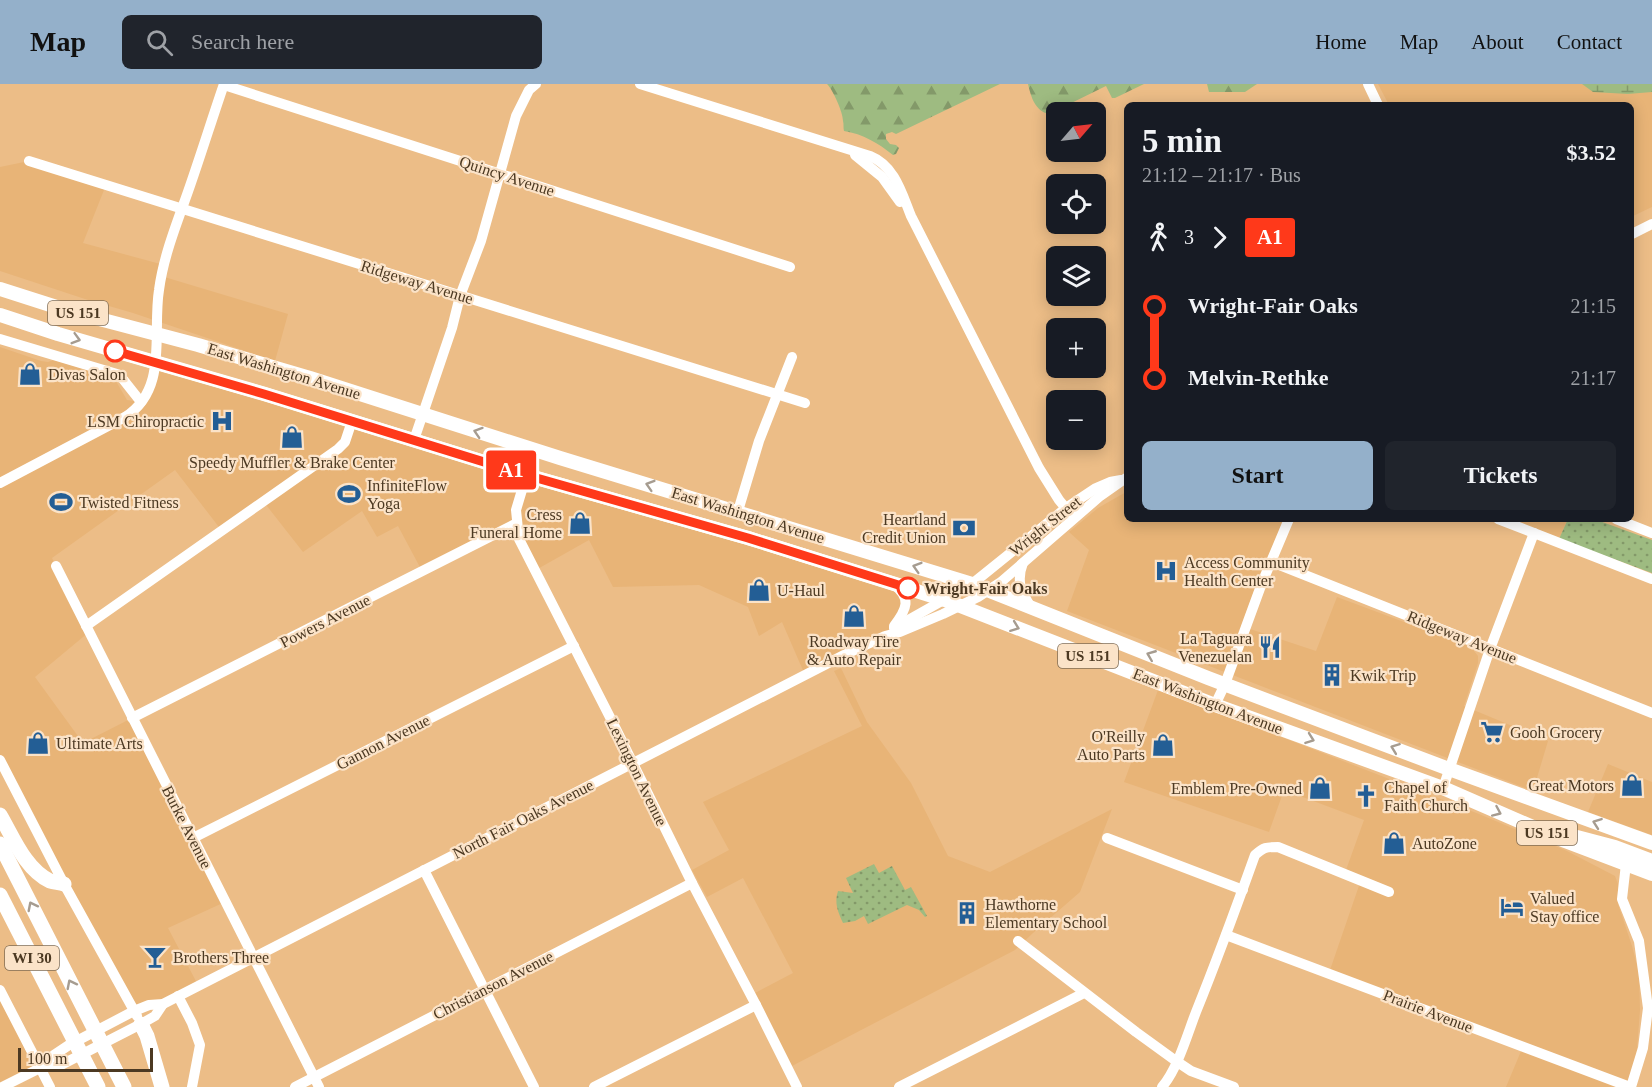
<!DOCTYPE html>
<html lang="en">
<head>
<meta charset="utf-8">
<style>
  body { margin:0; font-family:Georgia,serif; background:#20242c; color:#f1f3f6; height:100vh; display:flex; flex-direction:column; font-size:22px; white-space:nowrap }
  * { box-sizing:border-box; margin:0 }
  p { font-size:20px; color:#9ea1a6 }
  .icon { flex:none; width:33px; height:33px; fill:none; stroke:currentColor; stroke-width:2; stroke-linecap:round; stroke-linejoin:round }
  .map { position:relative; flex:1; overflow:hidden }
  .side { position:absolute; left:1124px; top:18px; width:510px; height:420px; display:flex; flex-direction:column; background:#171b24; border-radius:9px; box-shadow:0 3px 15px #0003 }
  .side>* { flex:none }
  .badge { padding:0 12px; border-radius:4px; font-size:21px; line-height:39px }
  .needle { width:39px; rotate:62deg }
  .buttons { position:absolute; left:1046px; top:18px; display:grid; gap:12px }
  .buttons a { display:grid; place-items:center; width:60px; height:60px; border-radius:9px; background:#171b24; box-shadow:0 3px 15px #0003; font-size:30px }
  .scale { position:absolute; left:18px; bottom:15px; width:135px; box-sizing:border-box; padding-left:6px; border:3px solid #4c3922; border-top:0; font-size:16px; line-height:21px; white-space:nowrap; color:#4c3922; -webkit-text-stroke:4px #fbe3c8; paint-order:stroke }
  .map>.badge { position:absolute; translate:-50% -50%; box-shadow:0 0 0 3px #fff }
  .legs { display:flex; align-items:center; gap:9px; height:66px; padding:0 18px; font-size:20px }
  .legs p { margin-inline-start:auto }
  .head { display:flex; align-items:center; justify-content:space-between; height:102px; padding:0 18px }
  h1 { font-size:33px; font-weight:700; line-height:45px }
  .button { display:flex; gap:12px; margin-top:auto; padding:12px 18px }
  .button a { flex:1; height:69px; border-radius:9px; background:#94b0ca; color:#111; font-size:24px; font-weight:700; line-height:69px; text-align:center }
  .button a+a { background:#20242c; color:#f1f3f6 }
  ul { padding:0 18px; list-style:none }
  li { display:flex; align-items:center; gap:21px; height:72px; font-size:22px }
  li i { display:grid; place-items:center; width:9px; height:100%; margin:0 8px; background:currentColor }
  li i::after { content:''; width:15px; height:15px; margin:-8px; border:4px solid; border-radius:50%; background:#171b24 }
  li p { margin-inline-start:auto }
  li:first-child i { background:linear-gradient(#0000 50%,currentColor 0) }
  li:last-child i { background:linear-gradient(currentColor 50%,#0000 0) }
  header { display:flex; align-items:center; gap:36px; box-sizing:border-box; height:84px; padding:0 30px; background:#94b0ca; color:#111 }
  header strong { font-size:28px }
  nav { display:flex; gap:33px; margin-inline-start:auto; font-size:21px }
  .search { width:420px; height:54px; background:#20242c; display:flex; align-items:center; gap:15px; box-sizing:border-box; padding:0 21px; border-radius:9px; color:#9ea1a6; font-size:22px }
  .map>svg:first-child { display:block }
  .built { fill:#e8b477 }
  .forest { fill:url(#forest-firs) }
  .wetland { fill:url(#wetland-marsh) }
  .park { fill:url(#park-dots) }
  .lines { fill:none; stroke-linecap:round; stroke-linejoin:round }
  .minor { stroke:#fff; stroke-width:10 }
  .major { stroke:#fff; stroke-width:14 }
  .highway { stroke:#fff; stroke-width:15 }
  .oneway { stroke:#a69c90 }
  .line-1-casing { stroke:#fff; stroke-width:14 }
  .line-1 { stroke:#ff391a; stroke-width:9 }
  .stop-1-dot { fill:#fff; stroke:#ff391a; stroke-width:3 }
  .labels { text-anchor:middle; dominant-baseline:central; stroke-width:4.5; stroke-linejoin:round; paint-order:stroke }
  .shield { fill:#fbe3c8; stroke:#806c54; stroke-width:1.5 }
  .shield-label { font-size:15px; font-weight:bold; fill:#4c3922 }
  .street-label { font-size:16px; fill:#4c3922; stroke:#fbe3c8 }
  .poi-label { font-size:16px; fill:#4c3922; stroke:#fbe3c8; text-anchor:start }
  .stop-label { font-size:16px; font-weight:bold; fill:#4c3922; stroke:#fbe3c8; text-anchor:start }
</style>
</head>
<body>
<header>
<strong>Map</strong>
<div class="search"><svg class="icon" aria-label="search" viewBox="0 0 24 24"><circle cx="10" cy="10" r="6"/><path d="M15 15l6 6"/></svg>Search here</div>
<nav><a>Home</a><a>Map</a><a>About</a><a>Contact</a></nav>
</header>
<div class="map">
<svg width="1652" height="1003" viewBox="0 0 1652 1003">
  <defs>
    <pattern id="forest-firs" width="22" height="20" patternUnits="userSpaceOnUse" patternTransform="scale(1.5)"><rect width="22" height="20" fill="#9ebb81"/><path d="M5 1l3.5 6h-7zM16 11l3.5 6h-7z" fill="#839969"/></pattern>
    <pattern id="wetland-marsh" width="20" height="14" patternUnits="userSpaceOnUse" patternTransform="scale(1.5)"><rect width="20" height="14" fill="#9ebb81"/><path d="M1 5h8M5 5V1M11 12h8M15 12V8" fill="none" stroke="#839969"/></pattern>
    <pattern id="park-dots" width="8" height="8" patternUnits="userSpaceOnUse" patternTransform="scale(1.5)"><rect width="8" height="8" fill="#9ebb81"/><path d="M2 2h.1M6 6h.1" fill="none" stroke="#839969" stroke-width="1.8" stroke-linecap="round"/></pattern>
  </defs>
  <rect width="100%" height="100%" fill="#ecbd87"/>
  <g class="built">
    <path d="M1378 0H1652V123L1631 133 1630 21H1389Z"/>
    <path d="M29 77 106 101 83 159 164 181 161 192 288 230 275 277 133 229 85 215 0 187V83Z"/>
    <path d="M0 263 41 277 48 278 54 276 110 293 117 299 127 316 141 318 156 278 890 498 906 517 892 545 805 591 782 538 759 552 748 523 699 501 613 503 589 456 534 487 517 440 422 487 398 442 377 453 362 427 303 468 263 417 222 447 175 386 52 474 89 548 35 593 83 659 132 634 225 818 168 844 198 901 134 927 0 676Z"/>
    <path d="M1126 408V435H1283L1273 463 1263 482 1241 542 1316 567 1337 513 1471 563 1478 572V579L1464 622 1548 657 1533 707 1067 527 1089 466 1069 448 1098 424Z"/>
    <path d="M1506 435H1568L1559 455Z"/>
    <path d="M841 584 867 638 911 699 948 772 990 788 1112 725 1080 808 1033 849 1015 866 792 982 755 909 793 889 743 794 707 813 692 786 729 766 703 718 862 642 834 587Z"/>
    <path d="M1158 606 1284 654 1479 730 1567 767 1615 792 1618 800V820L1632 862 1639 889 1640 926 1637 965 1634 981 1625 1003H1506L1524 960 1330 886 1362 793 1346 786 1364 736 1284 706 1269 748 1124 698Z"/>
    <path d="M1608 680 1652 698V751L1588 728Z"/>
    <path d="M0 906 40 984 0 1003Z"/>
  </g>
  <g class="forest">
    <path d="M827 0H1000L896 50 892 48 886 50V55L890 60 896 61 899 64 896 70 893 71C878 59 863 50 844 47 843 44 844 40 843 37 843 28 833 6 827 0Z"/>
    <path d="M1028 0H1144L1115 14H1112L1106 2 1049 30C1035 27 1031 13 1028 0Z"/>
    <path d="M1207 0H1257L1245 8H1209Z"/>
  </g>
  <path class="wetland" d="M1582 0H1652V8L1628 10 1593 8Z"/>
  <g class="park">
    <path d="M1568 435H1594L1652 456V489L1559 455Z"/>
    <path d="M874 780 879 789 892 782 905 806 911 803 927 832 925 833 919 826 907 821 868 840 864 832 855 837 843 839C838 828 834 819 838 807L853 809 846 794Z"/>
  </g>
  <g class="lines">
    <g class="minor">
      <path d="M640 0 870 72C895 82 902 110 911 132L1039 384 1059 416 1074 434"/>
      <path d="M1368 0 1378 21"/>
      <path d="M224 1 790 183"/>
      <path d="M855 71 882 93 900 118"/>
      <path d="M29 77 805 319"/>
      <path d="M1630 151 1652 140"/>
      <path d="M0 255 117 290 122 294 141 318"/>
      <path d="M414 356 452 244 460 212 481 157 516 32 529 6 536 0"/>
      <path d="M534 366 516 426 519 455 616 645 692 799 756 921 797 1003"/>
      <path d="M0 399 125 333C169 305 152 249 159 206 164 168 180 132 192 96 203 64 213 32 224 0"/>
      <path d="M738 427 759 357 792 273"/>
      <path d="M1498 435 1652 495"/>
      <path d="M1616 435 1652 449"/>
      <path d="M1272 478 1652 629"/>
      <path d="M1023 479C1016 497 1021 508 1031 523"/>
      <path d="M56 482 319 1003"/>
      <path d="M893 500C912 514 907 525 894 542"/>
      <path d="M86 542 338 365 345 358 352 337"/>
      <path d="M894 544 972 500 1066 424 1096 404 1110 398 1121 396"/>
      <path d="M1215 621 1225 600 1262 499 1289 435"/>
      <path d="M132 634 517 439"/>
      <path d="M0 676 64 800 137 932"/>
      <path d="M1443 704 1490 565 1534 449"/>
      <path d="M193 754 574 562"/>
      <path d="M1107 754 1243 806"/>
      <path d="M1626 780 1622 815 1639 857 1648 924 1643 964 1631 1003"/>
      <path d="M424 786 534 1003"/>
      <path d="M1226 851 1630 1003"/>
      <path d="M1018 857 1136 948 1176 977 1191 987 1234 1003"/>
      <path d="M0 906 50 1003"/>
      <path d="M178 912 192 939 200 961 192 1003"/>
      <path d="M40 984 59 982 141 940 155 932 163 920"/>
      <path d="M2 1003 40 984 54 971 69 961 134 927 149 921 163 920 844 571 885 552 900 548 943 530 978 513 1001 498 1099 413 1126 394"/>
      <path d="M295 1003 692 799"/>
      <path d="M594 1003 756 921"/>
      <path d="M899 1003 1084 909"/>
      <path d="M1162 1003C1178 984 1187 951 1196 928 1217 876 1236 824 1255 771 1264 763 1266 763 1278 763L1389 808"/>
    </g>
    <g class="major">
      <path d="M0 205 69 227 198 261 310 294 560 374 972 500 1208 594 1449 685 1652 759"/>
      <path d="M0 231 58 250 265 310 526 391 748 454 945 516 1215 621 1443 704 1565 757 1652 790"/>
      <path d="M1577 753 1615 763 1652 777"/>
    </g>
    <g class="highway">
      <path d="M0 731C13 753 25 785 50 797 54 798 60 799 64 800"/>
      <path d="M0 760 124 1003"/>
      <path d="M0 811 98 1003"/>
      <path d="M141 940 147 952 162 1003"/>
    </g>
  </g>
  <defs><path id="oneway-chevron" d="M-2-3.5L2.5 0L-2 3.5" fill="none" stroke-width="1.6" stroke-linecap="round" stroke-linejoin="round" transform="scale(1.5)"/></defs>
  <g class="oneway">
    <use href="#oneway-chevron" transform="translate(76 255) rotate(16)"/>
    <use href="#oneway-chevron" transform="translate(478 348) rotate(-162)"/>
    <use href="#oneway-chevron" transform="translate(650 401) rotate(-163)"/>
    <use href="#oneway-chevron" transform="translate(917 483) rotate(-163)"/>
    <use href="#oneway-chevron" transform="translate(1015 543) rotate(21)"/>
    <use href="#oneway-chevron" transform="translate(1151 571) rotate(-158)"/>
    <use href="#oneway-chevron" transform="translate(1310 655) rotate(20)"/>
    <use href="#oneway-chevron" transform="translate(1395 664) rotate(-159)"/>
    <use href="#oneway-chevron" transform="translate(1497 728) rotate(24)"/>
    <use href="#oneway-chevron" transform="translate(1597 739) rotate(-160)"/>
    <use href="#oneway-chevron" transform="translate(32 822) rotate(-117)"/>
    <use href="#oneway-chevron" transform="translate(71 900) rotate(-117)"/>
  </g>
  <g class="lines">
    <g class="line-1-casing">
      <path id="line-1" d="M115 267 264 310 526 391 748 454 908 504"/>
    </g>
    <use href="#line-1" class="line-1"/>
  </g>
  <defs>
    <g id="shop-bare" transform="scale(1.8)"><path d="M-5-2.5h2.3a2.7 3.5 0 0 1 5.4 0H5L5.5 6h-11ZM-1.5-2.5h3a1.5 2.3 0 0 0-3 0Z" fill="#235e95" stroke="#fbe3c8" stroke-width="2.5" paint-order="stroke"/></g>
    <g id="hospital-bare" transform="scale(1.8)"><path d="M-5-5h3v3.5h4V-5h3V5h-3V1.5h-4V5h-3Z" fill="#235e95" stroke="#fbe3c8" stroke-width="2.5" paint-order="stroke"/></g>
    <g id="stadium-bare" transform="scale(1.8)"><path d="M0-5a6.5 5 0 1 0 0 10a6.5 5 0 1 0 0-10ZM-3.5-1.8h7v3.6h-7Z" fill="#235e95" stroke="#fbe3c8" stroke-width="2.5" paint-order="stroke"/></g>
    <g id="bank-bare" transform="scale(1.8)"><path d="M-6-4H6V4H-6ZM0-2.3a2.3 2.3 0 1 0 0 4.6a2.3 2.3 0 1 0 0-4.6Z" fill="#235e95" stroke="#fbe3c8" stroke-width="2.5" paint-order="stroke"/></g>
    <g id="restaurant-bare" transform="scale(1.8)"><path d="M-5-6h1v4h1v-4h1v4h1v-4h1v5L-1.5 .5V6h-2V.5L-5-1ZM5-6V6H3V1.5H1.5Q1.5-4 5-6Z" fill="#235e95" stroke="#fbe3c8" stroke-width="2.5" paint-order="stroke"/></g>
    <g id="building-bare" transform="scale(1.8)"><path d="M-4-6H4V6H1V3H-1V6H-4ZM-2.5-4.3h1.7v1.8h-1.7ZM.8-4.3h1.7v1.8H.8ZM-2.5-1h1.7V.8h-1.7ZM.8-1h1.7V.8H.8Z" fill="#235e95" stroke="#fbe3c8" stroke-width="2.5" paint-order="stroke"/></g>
    <g id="supermarket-bare" transform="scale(1.8)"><path d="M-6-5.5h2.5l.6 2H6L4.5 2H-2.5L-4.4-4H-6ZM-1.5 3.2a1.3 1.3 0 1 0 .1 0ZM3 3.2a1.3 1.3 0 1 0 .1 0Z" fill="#235e95" stroke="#fbe3c8" stroke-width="2.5" paint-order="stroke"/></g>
    <g id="church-bare" transform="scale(1.8)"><path d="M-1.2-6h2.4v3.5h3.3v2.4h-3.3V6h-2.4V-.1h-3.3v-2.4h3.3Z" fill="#235e95" stroke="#fbe3c8" stroke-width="2.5" paint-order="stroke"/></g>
    <g id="hotel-bare" transform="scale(1.8)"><path d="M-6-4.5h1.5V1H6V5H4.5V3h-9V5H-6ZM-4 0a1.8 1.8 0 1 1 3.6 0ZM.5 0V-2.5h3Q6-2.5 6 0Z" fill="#235e95" stroke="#fbe3c8" stroke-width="2.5" paint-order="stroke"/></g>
    <g id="bar-bare" transform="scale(1.8)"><path d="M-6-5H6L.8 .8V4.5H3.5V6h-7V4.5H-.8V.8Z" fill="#235e95" stroke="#fbe3c8" stroke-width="2.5" paint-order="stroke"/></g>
  </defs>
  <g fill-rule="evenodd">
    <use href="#shop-bare" x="30" y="290"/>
    <use href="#hospital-bare" x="222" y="337"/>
    <use href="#shop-bare" x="292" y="353"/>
    <use href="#stadium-bare" x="349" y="410"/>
    <use href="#stadium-bare" x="61" y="418"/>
    <use href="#shop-bare" x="580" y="439"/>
    <use href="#bank-bare" x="964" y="444"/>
    <use href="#hospital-bare" x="1166" y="487"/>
    <use href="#shop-bare" x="759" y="506"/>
    <use href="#shop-bare" x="854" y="532"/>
    <use href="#restaurant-bare" x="1270" y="563"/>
    <use href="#building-bare" x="1332" y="591"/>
    <use href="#supermarket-bare" x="1492" y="648"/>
    <use href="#shop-bare" x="38" y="659"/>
    <use href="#shop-bare" x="1163" y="661"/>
    <use href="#shop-bare" x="1632" y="701"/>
    <use href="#shop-bare" x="1320" y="704"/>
    <use href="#church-bare" x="1366" y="712"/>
    <use href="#shop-bare" x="1394" y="759"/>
    <use href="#hotel-bare" x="1512" y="823"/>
    <use href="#building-bare" x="967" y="829"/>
    <use href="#bar-bare" x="155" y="873"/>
  </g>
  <g class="stop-1-dot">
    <circle cx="115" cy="267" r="10"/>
    <circle cx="908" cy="504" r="10"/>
  </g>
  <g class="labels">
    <g class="shield">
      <rect x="48" y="217" width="60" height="24" rx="4.5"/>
      <rect x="1058" y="560" width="60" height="24" rx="4.5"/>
      <rect x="1517" y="737" width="60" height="24" rx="4.5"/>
      <rect x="5" y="862" width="54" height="24" rx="4.5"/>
    </g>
    <g class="shield-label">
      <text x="78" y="229">US 151</text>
      <text x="1088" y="572">US 151</text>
      <text x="1547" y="749">US 151</text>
      <text x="32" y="874">WI 30</text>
    </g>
    <g class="street-label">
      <text transform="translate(507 92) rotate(18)">Quincy Avenue</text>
      <text transform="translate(417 198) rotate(17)">Ridgeway Avenue</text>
      <text transform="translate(284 287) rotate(17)">East Washington Avenue</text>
      <text transform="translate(748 431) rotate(17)">East Washington Avenue</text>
      <text transform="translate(1045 442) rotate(-38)">Wright Street</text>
      <text transform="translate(325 537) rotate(-27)">Powers Avenue</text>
      <text transform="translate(1462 553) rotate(22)">Ridgeway Avenue</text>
      <text transform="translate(1208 617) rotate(21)">East Washington Avenue</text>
      <text transform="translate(383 658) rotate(-27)">Gannon Avenue</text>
      <text transform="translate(637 688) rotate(64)">Lexington Avenue</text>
      <text transform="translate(523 735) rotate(-27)">North Fair Oaks Avenue</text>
      <text transform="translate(187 743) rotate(63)">Burke Avenue</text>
      <text transform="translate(493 901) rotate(-27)">Christianson Avenue</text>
      <text transform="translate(1428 927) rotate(21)">Prairie Avenue</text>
    </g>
    <g class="poi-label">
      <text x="48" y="290">Divas Salon</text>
      <text x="204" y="337" text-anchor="end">LSM Chiropractic</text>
      <text x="292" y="378" text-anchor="middle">Speedy Muffler &amp; Brake Center</text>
      <text x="367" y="401">InfiniteFlow<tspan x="367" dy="18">Yoga</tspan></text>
      <text x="79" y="418">Twisted Fitness</text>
      <text x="562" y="430" text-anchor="end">Cress<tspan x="562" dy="18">Funeral Home</tspan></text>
      <text x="946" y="435" text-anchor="end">Heartland<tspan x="946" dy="18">Credit Union</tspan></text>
      <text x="1184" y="478">Access Community<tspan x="1184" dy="18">Health Center</tspan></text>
      <text x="777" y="506">U-Haul</text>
      <text x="1252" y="554" text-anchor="end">La Taguara<tspan x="1252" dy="18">Venezuelan</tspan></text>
      <text x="854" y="557" text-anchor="middle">Roadway Tire<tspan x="854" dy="18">&amp; Auto Repair</tspan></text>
      <text x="1350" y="591">Kwik Trip</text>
      <text x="1510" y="648">Gooh Grocery</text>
      <text x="1145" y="652" text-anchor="end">O'Reilly<tspan x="1145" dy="18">Auto Parts</tspan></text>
      <text x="56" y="659">Ultimate Arts</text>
      <text x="1614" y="701" text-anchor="end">Great Motors</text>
      <text x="1384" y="703">Chapel of<tspan x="1384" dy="18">Faith Church</tspan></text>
      <text x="1302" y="704" text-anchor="end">Emblem Pre-Owned</text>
      <text x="1412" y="759">AutoZone</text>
      <text x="1530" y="814">Valued<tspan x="1530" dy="18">Stay office</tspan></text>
      <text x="985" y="820">Hawthorne<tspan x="985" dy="18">Elementary School</tspan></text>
      <text x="173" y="873">Brothers Three</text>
    </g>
    <g class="stop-label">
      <text x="924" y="504">Wright-Fair Oaks</text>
    </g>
  </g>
</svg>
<div class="buttons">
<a><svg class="needle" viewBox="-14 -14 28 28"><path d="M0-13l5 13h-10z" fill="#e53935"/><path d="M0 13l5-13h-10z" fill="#9ea1a6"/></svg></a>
<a><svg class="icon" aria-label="locate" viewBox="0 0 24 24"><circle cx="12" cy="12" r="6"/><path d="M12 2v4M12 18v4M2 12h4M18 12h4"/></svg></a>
<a><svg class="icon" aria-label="layers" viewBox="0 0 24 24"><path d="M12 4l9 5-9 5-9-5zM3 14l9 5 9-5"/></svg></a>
<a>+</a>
<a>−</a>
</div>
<div class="scale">100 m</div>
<b class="badge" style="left:511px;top:386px;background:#ff391a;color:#fff">A1</b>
<section class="side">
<div class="head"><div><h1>5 min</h1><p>21:12 – 21:17 · Bus</p></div><b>$3.52</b></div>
<div class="legs"><svg class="icon" aria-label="walk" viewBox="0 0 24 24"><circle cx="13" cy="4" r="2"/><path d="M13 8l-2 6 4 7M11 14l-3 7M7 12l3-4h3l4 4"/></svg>3<svg class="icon" aria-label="forward" viewBox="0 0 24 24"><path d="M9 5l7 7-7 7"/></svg><b class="badge" style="background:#ff391a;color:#fff">A1</b></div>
<ul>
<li><i style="color:#ff391a"></i><b>Wright-Fair Oaks</b><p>21:15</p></li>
<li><i style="color:#ff391a"></i><b>Melvin-Rethke</b><p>21:17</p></li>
</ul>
<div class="button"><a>Start</a><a>Tickets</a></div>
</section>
</div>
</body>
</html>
